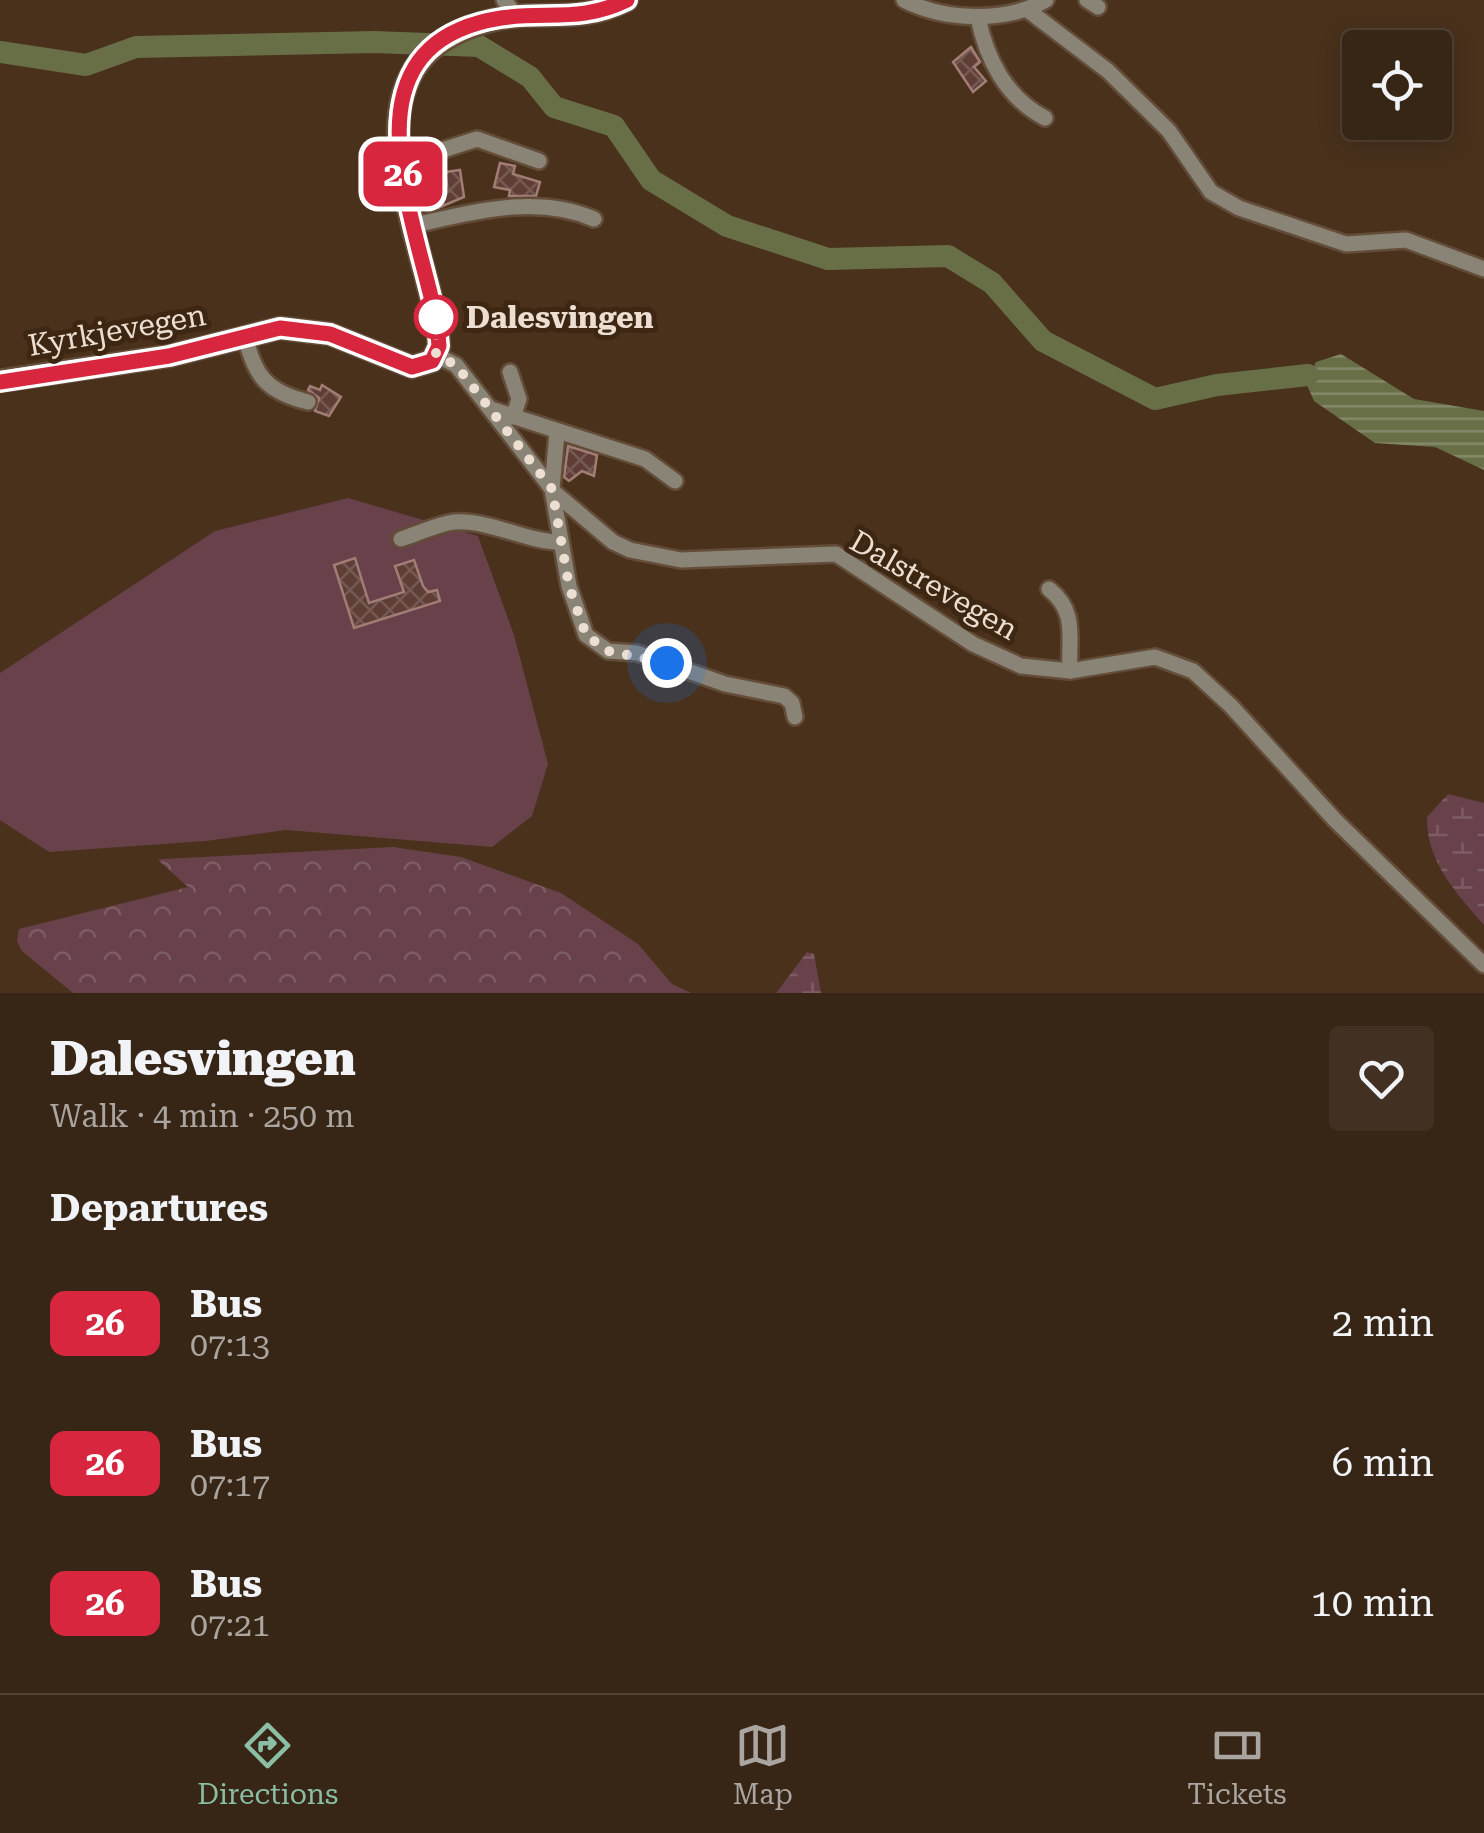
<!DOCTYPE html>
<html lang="en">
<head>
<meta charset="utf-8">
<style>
  body { margin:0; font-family:"Roboto Serif",serif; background:#423122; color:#f1f3f6; height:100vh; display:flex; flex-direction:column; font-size:38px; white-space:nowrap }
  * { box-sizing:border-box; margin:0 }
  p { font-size:32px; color:#aaa5a0 }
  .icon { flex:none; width:55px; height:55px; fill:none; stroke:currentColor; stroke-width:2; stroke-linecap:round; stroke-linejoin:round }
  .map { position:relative; height:993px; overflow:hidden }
  .sheet { display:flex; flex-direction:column; background:#372515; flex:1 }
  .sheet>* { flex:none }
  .badge { padding:0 20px; border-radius:15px; font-size:35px; line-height:65px }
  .buttons { position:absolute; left:1342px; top:30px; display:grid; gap:20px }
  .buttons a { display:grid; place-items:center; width:110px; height:110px; border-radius:10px; background:#372515; box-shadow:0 5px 25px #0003,0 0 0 2px #514234; font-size:50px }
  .you { position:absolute; width:50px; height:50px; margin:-25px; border:8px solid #fff; border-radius:50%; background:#1a73e8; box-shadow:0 0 0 15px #1a73e833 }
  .map>.badge { position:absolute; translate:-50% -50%; box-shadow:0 0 0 5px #fff }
  h2 { padding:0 50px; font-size:38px; line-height:90px }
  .round { display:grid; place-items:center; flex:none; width:105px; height:105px; border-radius:10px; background:#423122 }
  .overview { display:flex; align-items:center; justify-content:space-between; height:170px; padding:0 50px }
  h1 { font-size:48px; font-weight:800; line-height:75px }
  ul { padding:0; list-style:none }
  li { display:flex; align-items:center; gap:30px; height:140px; padding:0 50px }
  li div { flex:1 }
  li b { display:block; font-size:38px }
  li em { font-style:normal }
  li .badge { min-width:110px; font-weight:700; text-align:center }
  .tab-bar { display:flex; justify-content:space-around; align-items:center; height:140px; border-top:2px solid #514234; background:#372515; font-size:28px; color:#aaa5a0 }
  .tab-bar a { display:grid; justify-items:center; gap:5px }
  .tab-bar .selected { color:#8abfa5 }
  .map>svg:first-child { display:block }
  .grass { fill:#68414a }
  .forest { fill:url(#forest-crowns) }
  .wetland { fill:url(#wetland-marsh) }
  .water { fill:url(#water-rules) }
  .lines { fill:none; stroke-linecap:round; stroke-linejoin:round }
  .river { stroke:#686f47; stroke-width:22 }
  .building { fill:url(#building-cross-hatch); stroke:#a27d75; stroke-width:2.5 }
  .minor-casing { stroke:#634d39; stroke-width:20 }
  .major-casing { stroke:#634d39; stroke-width:25 }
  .minor { stroke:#8a8477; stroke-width:15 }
  .major { stroke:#ded2b5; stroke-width:20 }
  .line-casing { stroke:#fff; stroke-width:22 }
  .line { stroke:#d7263d; stroke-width:15 }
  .walk { stroke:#edded2; stroke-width:10; stroke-dasharray:0 18 }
  .stop-dot { fill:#fff; stroke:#d7263d; stroke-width:5 }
  .labels { text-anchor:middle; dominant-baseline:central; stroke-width:10; stroke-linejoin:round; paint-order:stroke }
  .stop-label { font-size:30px; font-weight:bold; fill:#edded2; stroke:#3e2712; text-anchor:start }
  .street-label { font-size:30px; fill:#edded2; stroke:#3e2712 }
</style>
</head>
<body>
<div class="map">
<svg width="1484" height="993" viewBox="0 0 1484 993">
  <defs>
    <pattern id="forest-crowns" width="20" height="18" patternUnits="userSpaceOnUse" patternTransform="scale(2.5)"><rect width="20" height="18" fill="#68414a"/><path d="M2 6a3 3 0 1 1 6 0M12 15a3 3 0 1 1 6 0" fill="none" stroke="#7e5c63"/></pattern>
    <pattern id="wetland-marsh" width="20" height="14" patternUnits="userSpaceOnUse" patternTransform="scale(2.5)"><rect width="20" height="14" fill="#68414a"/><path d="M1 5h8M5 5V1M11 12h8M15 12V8" fill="none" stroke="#7e5c63"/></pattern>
    <pattern id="water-rules" width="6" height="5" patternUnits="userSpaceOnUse" patternTransform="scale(2.5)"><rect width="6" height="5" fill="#686f47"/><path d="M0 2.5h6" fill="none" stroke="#858a69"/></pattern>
    <pattern id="building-cross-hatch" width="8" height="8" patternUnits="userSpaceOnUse" patternTransform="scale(2.5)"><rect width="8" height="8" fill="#5e3e37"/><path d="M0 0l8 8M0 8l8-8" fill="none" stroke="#755953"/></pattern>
  </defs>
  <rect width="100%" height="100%" fill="#49311c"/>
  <path class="grass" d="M348 498 478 536 514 635 548 764 532 816 492 847 286 830 206 841 49 852 0 820V673L215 531Z"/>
  <path class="forest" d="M393 847 461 857 561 893 638 944 672 984 691 993H73L22 951 17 941 19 929 188 887 158 860 163 859Z"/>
  <g class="wetland">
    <path d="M1448 794 1484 803V925C1456 893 1426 861 1427 817Z"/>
    <path d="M807 952 814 954 821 993H776Z"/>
  </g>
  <path class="water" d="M1341 354 1414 399 1484 411V470L1435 447 1375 443 1314 401 1306 383 1316 362Z"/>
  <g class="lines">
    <path class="river" d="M0 52 86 65 136 47 375 42 479 46 530 77 554 107 614 126 651 180 727 226 828 259 948 256 992 283 1043 341 1155 399 1217 385 1308 375"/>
  </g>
  <g class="building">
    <path d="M971 47 980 62 974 67 986 81 973 92 953 62Z"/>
    <path d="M500 163 515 166 513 174 540 182 536 196H509L510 190 494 187Z"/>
    <path d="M460 170 464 197 438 208 433 187 447 185 445 172Z"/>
    <path d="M322 385 341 397 329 416 315 411 319 398 308 390 310 386 320 390Z"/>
    <path d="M568 446 597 455 594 476 582 471 569 481 564 477Z"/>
    <path d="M355 558 369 603 404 592 395 566 414 560 423 586 428 592 437 590 440 601 354 628 334 565Z"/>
  </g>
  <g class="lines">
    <g class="minor-casing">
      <g id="minor">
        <path d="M504 0 517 17"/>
        <path d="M904 0C945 21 1006 23 1046 0"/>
        <path d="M1087 0 1098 7"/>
        <path d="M1029 11 1108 71 1169 131 1211 192 1239 208 1346 244 1406 240 1484 269"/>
        <path d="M978 17C986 58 1006 98 1045 118"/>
        <path d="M402 163 477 139 539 161"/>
        <path d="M415 225C473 212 536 194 594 219"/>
        <path d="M245 335C254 376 267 392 308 402"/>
        <path d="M436 355 456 365 555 493 613 542 630 550 681 560 836 554 973 644 1021 666 1070 671 1155 657 1193 671 1231 706 1335 820 1484 965"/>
        <path d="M510 372 519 399 513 417"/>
        <path d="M491 409 645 459 675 481"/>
        <path d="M557 432 552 489 569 586 586 635 608 651 637 653 725 684 784 696 792 703 795 717"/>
        <path d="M401 539C416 534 432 527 448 523 483 516 524 542 560 542"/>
        <path d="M1049 589C1078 612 1068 638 1070 671"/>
      </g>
    </g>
    <g class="major-casing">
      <path id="major" d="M0 381 169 356 280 328 330 334 412 367 432 361 439 346 437 323C415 214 337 57 493 20 543 8 575 26 627 0"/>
    </g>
    <use href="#minor" class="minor"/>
    <use href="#major" class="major"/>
  </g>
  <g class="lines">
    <g class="line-casing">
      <path id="line" d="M0 382 169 356 280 328 330 334 412 367 432 361 439 346 437 323C416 217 336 44 501 18 548 11 580 23 627 0"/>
    </g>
    <use href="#line" class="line"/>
    <path class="walk" d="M436 317V355L456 365 552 489 569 586 586 635 608 651 667 663"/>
  </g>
  <circle class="stop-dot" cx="436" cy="317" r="20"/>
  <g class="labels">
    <g class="stop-label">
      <text x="466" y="317">Dalesvingen</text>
    </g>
    <g class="street-label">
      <text transform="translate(117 330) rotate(-10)">Kyrkjevegen</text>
      <text transform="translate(934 585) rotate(30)">Dalstrevegen</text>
    </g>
  </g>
</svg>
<div class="buttons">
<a><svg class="icon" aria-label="locate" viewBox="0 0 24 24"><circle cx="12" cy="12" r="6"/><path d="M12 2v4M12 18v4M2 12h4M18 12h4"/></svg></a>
</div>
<div class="you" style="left:667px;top:663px"></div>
<b class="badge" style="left:403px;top:174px;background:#d7263d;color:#fff">26</b>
</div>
<section class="sheet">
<div class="overview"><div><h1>Dalesvingen</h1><p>Walk · 4 min · 250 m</p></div><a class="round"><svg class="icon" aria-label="heart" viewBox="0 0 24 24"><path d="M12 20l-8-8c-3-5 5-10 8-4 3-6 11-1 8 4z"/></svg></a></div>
<h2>Departures</h2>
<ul>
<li><span class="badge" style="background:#d7263d;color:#fff">26</span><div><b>Bus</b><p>07:13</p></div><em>2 min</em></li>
<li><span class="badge" style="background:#d7263d;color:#fff">26</span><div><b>Bus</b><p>07:17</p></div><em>6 min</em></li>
<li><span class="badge" style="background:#d7263d;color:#fff">26</span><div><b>Bus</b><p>07:21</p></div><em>10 min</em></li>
</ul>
</section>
<nav class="tab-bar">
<a class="selected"><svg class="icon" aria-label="directions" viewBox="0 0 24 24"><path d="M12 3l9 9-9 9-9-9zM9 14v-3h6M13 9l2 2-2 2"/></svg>Directions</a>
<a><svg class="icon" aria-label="map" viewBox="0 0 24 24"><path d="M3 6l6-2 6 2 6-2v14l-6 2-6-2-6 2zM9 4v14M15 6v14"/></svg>Map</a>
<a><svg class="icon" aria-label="tickets" viewBox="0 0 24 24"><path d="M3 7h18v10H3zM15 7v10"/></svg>Tickets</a>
</nav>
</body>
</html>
